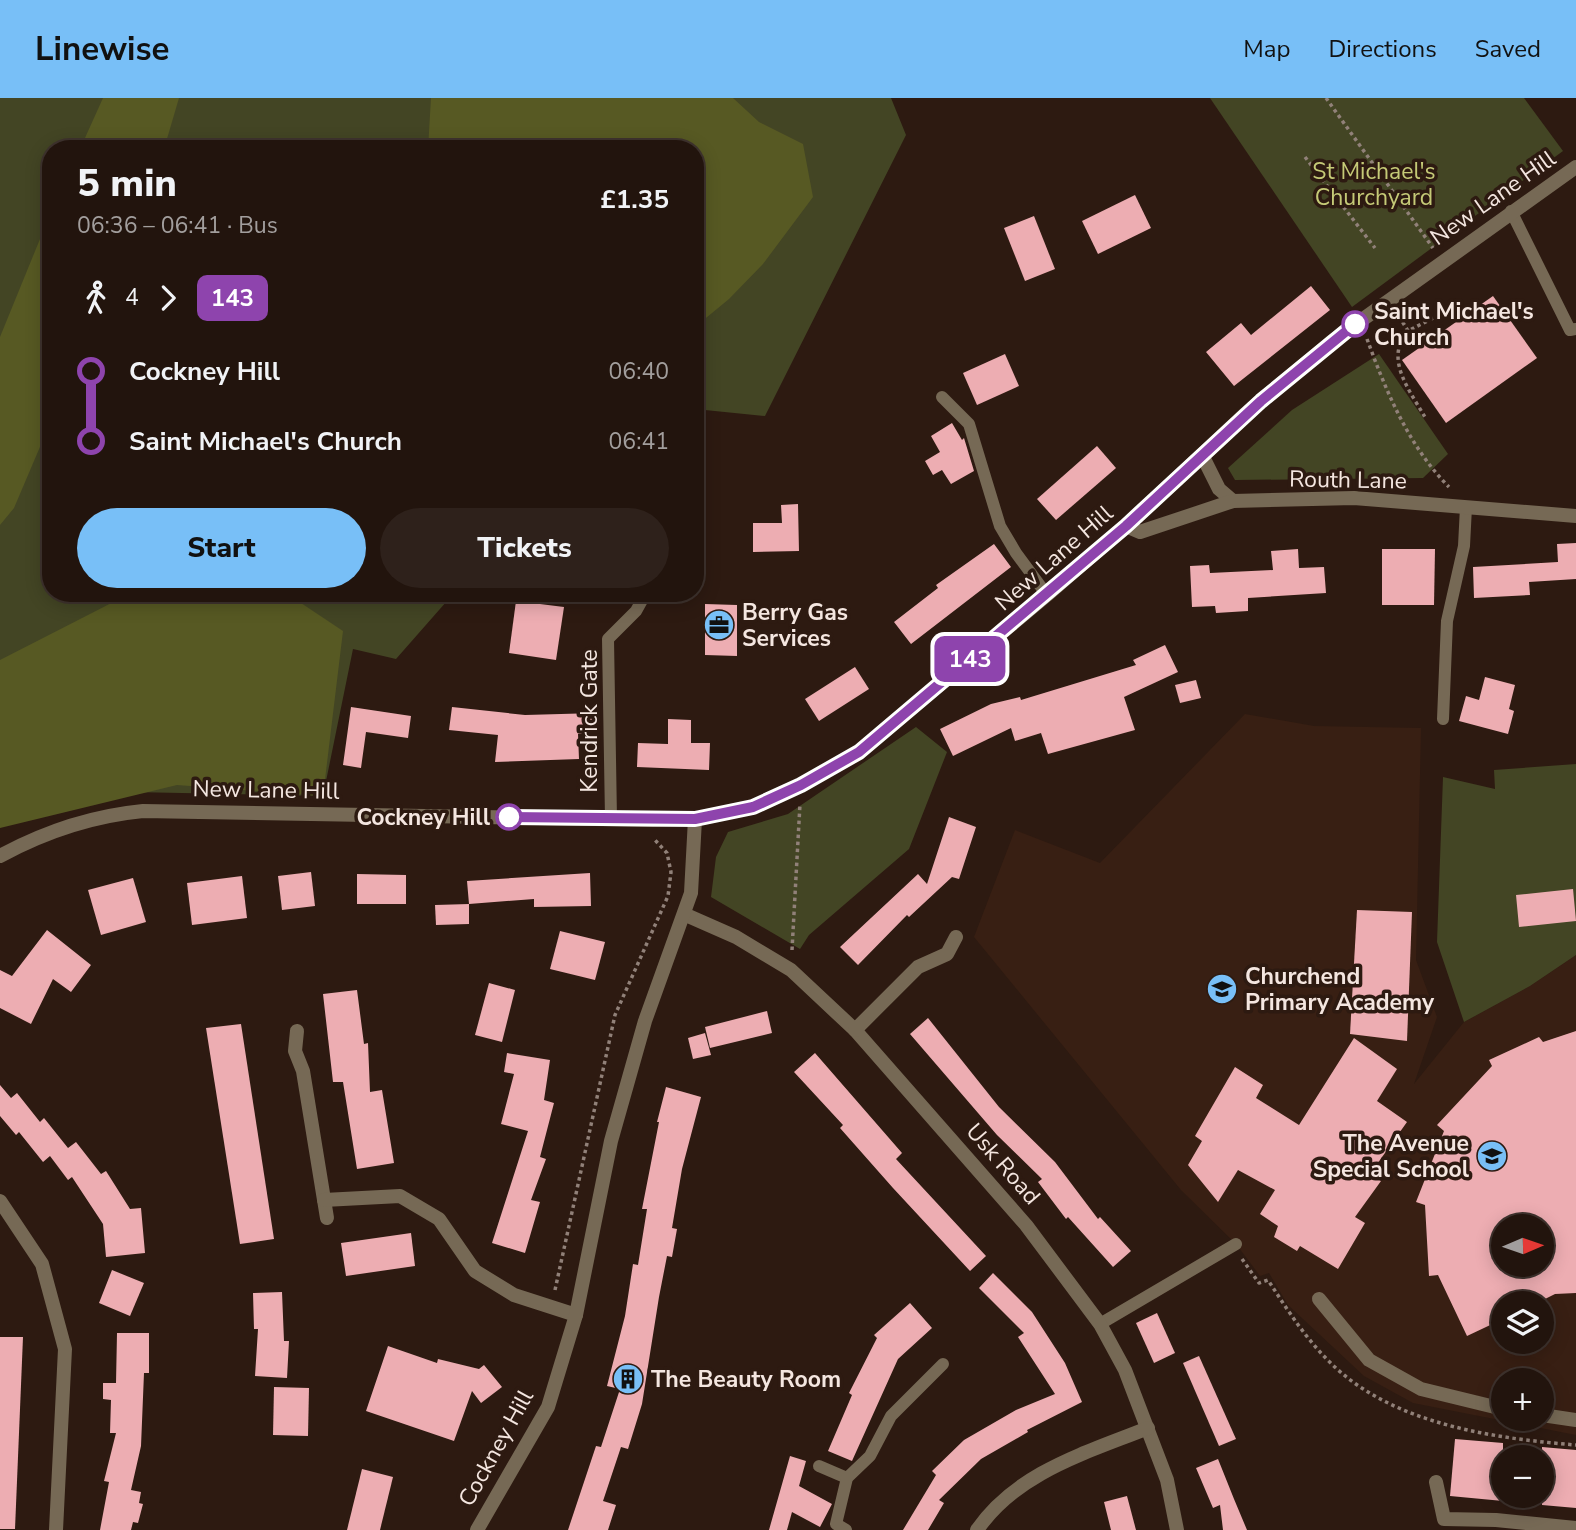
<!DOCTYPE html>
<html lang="en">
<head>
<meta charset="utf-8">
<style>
  body { margin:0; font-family:"Nunito Sans",sans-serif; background:#2e211b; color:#f1f3f6; height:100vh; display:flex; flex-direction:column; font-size:26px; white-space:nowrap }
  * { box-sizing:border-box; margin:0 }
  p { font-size:23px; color:#a29e9d }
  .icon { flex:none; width:38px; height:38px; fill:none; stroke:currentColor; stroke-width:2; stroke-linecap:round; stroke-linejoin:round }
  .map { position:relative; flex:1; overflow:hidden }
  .sheet { position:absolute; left:42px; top:42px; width:662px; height:462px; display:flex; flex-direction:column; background:#22140d; border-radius:28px; box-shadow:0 4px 18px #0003,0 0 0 2px #3f332e }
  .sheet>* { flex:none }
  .badge { padding:0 14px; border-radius:10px; font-size:24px; line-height:46px }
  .needle { width:46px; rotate:88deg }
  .controls { position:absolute; left:1491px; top:1116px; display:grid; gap:14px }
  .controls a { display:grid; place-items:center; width:63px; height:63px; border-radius:50%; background:#22140d; box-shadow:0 4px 18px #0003,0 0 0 2px #3f332e; font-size:35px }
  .map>.badge { position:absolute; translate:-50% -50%; box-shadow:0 0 0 4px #fff }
  .legs { display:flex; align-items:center; gap:10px; height:77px; padding:0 35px; font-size:23px }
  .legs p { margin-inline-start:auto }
  .summary { display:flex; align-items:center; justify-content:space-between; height:119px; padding:0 35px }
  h1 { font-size:38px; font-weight:800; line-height:52px }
  .cta { display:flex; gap:14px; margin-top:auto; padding:14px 35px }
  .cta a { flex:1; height:80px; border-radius:42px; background:#78bff7; color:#111; font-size:28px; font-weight:800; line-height:80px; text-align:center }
  .cta a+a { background:#2e211b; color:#f1f3f6 }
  ul { padding:0 35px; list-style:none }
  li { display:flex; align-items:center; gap:24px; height:70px; font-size:26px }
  li i { display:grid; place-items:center; width:10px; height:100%; margin:0 9px; background:currentColor }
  li i::after { content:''; width:18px; height:18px; margin:-9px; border:5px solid; border-radius:50%; background:#22140d }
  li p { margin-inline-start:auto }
  li:first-child i { background:linear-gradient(#0000 50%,currentColor 0) }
  li:last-child i { background:linear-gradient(currentColor 50%,#0000 0) }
  header { display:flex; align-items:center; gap:42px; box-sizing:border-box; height:98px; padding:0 35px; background:#78bff7; color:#111 }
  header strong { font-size:33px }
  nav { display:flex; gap:38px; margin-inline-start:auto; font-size:24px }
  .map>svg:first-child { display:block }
  .built { fill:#381f13; fill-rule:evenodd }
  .green { fill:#434524 }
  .forest { fill:#575923 }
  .building { fill:#edadb2; fill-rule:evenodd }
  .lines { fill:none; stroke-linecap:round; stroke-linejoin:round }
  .path { stroke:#918179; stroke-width:3.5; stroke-dasharray:3.5 3.5; stroke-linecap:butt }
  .service { stroke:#766955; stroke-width:12 }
  .minor { stroke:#766955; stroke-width:14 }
  .line-1-casing { stroke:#fff; stroke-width:16 }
  .line-1 { stroke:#8e44ad; stroke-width:10 }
  .stop-1-dot { fill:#fff; stroke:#8e44ad; stroke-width:3.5 }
  .labels { text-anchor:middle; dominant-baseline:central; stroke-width:7; stroke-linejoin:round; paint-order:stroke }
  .park-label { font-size:23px; fill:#c5ca77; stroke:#2d1a11 }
  .street-label { font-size:23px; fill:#f4e6e0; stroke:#2d1a11 }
  .stop-label { font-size:23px; font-weight:bold; fill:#f4e6e0; stroke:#2d1a11; text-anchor:start }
  .poi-label { font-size:23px; font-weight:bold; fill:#f4e6e0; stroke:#2d1a11; text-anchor:start }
</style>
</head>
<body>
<header>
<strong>Linewise</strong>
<nav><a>Map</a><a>Directions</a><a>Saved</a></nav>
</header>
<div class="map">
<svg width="1576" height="1432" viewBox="0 0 1576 1432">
  <rect width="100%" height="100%" fill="#2d1a11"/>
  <path class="built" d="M1245 616 1314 628 1421 630 1416 862 1437 919 1414 986 1464 924 1530 888 1576 857V1337L1413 1305 1364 1278 1288 1207 1269 1175 1260 1178 1236 1146 1181 1092 974 839 1015 732 1100 765ZM1503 1129H1542V1167H1503ZM1503 1206H1542V1244H1503ZM1503 1283H1542V1321H1503Z"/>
  <g class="green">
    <path d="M0 0H891L906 37 765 318 695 311V51H51V495H454L396 561 353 551 323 698 132 694 0 725Z"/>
    <path d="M1210 0H1524L1563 53 1352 209Z"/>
    <path d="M1379 256 1448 356 1423 380 1235 382 1228 370 1292 312Z"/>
    <path d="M916 629 947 654 909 751 809 837 800 851 711 799 716 759 728 734 788 716Z"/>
    <path d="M1576 666V857L1530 888 1464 924 1437 844 1443 679 1495 691 1494 672Z"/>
  </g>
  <g class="forest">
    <path d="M103 0H179L164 51H80Z"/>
    <path d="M431 0H733L759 24 803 46 813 99 763 166 729 201 695 229V51H428Z"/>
    <path d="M51 114V323L14 410 0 427V239Z"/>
    <path d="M131 495H286L343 533 323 698 177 687 0 730V562Z"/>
  </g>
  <g class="building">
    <path d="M1135 97 1151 130 1098 156 1082 123Z"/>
    <path d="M1034 118 1055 171 1025 183 1004 130Z"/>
    <path d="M1311 188 1330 212 1234 288 1206 254 1241 225 1251 237Z"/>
    <path d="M1493 198 1537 260 1446 325 1402 262Z"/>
    <path d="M1005 256 1019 288 977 307 963 275Z"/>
    <path d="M952 325 962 342 964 340 974 373 951 386 942 372 933 377 925 363 940 354 931 338Z"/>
    <path d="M1097 348 1116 370 1056 422 1037 401Z"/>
    <path d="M798 406 799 453 753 454V425H782L781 407Z"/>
    <path d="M1576 445V481L1529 484 1530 497 1474 500 1473 469 1558 464 1557 446Z"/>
    <path d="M994 446 1011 469 911 546 894 524 938 490 936 487Z"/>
    <path d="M1298 451 1299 470 1324 469 1326 495 1248 500V513L1216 515 1215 508 1192 509 1190 468 1209 467 1210 475 1273 472 1271 453Z"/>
    <path d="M1382 451H1435L1434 507H1382Z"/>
    <path d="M516 503 564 509 556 562 509 555Z"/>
    <path d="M705 506 737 507V558L705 557Z"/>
    <path d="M1165 547 1178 574 1124 599 1135 632 1048 656 1041 635 1015 643 1011 630 953 658 940 631 991 606 1020 599 1021 602 1136 567 1133 562Z"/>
    <path d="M855 569 869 591 819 623 805 601Z"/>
    <path d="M1485 579 1515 587 1509 611 1514 613 1508 636 1459 623 1466 598 1479 602Z"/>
    <path d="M1196 582 1201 600 1180 605 1175 587Z"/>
    <path d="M351 609 411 618 408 640 366 634 361 670 343 667Z"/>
    <path d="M452 609 525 617 597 615V636H578L579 661 495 664 498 637 449 632Z"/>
    <path d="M668 621 691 622V645H710L709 672 637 669 638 645 668 646Z"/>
    <path d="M949 719 976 729 959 781 952 779 909 819 907 817 858 867 840 849 918 776 927 786Z"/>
    <path d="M311 774 315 808 282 812 278 778Z"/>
    <path d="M590 775 591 808 534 809V801L469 806 467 783Z"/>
    <path d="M357 776 406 777V806H357Z"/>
    <path d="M242 778 247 820 192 827 187 785Z"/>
    <path d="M133 780 146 824 101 837 88 792Z"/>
    <path d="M1573 791 1576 823 1519 829 1516 797Z"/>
    <path d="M469 806V826L436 827 435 807Z"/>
    <path d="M1357 812 1412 814 1407 943 1350 936Z"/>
    <path d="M47 832 91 867 71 894 53 881 31 926 0 910V872L12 878Z"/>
    <path d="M560 833 605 844 595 882 550 871Z"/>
    <path d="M489 885 515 892 502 944 475 937Z"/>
    <path d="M357 892 364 946 368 945 370 994 382 992 394 1065 357 1071 343 984H333L323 896Z"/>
    <path d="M767 913 772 935 710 950 705 929Z"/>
    <path d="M928 920 999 1009 1055 1064 1098 1121 1100 1119 1131 1153 1113 1169 1068 1119 1066 1121 1038 1084 1042 1081 997 1037 910 936Z"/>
    <path d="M241 926 274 1141 240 1146 206 930Z"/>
    <path d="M1576 933V1195L1555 1196 1535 1206H1503V1221L1467 1238 1438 1177 1429 1178 1425 1107 1416 1104 1444 1033 1437 1027 1492 968 1489 962 1539 939 1543 944ZM1503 1129H1542V1167H1503Z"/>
    <path d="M705 935 711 957 693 961 688 940Z"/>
    <path d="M1354 940 1397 971 1377 1003 1407 1024 1370 1076 1381 1083 1355 1119 1365 1125 1338 1171 1300 1148 1297 1153 1274 1139 1278 1128 1260 1116 1275 1092 1238 1072 1218 1104 1188 1067 1202 1043 1195 1038 1235 969 1263 987 1256 1000 1299 1027Z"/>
    <path d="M507 955 550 962 544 1002 554 1005 540 1059 546 1061 531 1102 540 1104 525 1155 492 1145 528 1033 501 1026 514 976 504 974Z"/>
    <path d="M815 955 902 1055 896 1061 986 1158 970 1173 893 1090 840 1030 843 1027 794 974Z"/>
    <path d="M0 987 11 1000 17 995 40 1024 44 1020 68 1050 76 1044 101 1076 106 1073 130 1111 141 1110 145 1155 106 1159 103 1126 72 1079 68 1082 50 1058 43 1064 19 1034 16 1037 0 1018Z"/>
    <path d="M666 989 701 999 682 1071 672 1130 677 1131 672 1159 667 1158 659 1199 642 1306 628 1351 621 1349 603 1403 616 1407 608 1432H568L596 1348 601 1349 620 1291 607 1288 625 1218 633 1166 638 1167 647 1111H642L659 1024H657Z"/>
    <path d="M411 1135 415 1168 346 1178 341 1145Z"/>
    <path d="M112 1172 144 1185 130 1218 99 1205Z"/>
    <path d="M993 1175 1032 1214 1065 1265 1082 1304 1027 1332 1028 1334 981 1361 939 1402 944 1405 928 1432H903L936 1377 932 1373 964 1342 1016 1312 1055 1296 1018 1239 1024 1235 979 1190Z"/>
    <path d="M282 1194 284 1243H289L287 1280 255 1278 258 1231H254L253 1195Z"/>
    <path d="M910 1205 932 1230 898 1261 852 1363 828 1353 852 1297 849 1295 877 1240 874 1237Z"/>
    <path d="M1157 1215 1175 1255 1154 1265 1136 1225Z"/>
    <path d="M117 1235H149V1275H144L141 1348 131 1392 141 1394 139 1405 143 1406 138 1425 133 1424 131 1432H100L109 1384 104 1383 116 1335H110L111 1302 103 1301V1285H116Z"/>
    <path d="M0 1239H23L15 1431H0Z"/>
    <path d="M388 1248 437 1265 438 1261 479 1271 484 1267 502 1289 481 1305 472 1293 454 1343 366 1313Z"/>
    <path d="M1199 1258 1236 1341 1219 1348 1183 1265Z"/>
    <path d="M274 1289 309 1290 308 1338 273 1337Z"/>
    <path d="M1455 1341 1503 1345V1403L1450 1398Z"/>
    <path d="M1542 1349 1576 1352V1410L1542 1407Z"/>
    <path d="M790 1358 806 1363 799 1388 832 1406 820 1429 792 1414 787 1432H769Z"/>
    <path d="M1218 1361 1234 1401 1247 1432H1223L1220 1407 1213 1410 1196 1370Z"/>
    <path d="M362 1371 393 1379 380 1432H347Z"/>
    <path d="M1127 1398 1136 1432H1111L1104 1404Z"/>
  </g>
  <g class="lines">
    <g class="path">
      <path d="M1326 0 1433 150"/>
      <path d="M1305 59 1375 150"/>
      <path d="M1399 218 1408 233 1437 218H1464"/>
      <path d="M1408 233C1383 261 1411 294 1426 321"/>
      <path d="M1367 241C1386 293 1409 349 1449 389"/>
      <path d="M792 852 800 706"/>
      <path d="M1242 1161 1259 1185 1268 1182C1292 1219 1316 1257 1353 1284 1415 1329 1501 1341 1576 1347"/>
      <path d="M555 1192 615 917 668 798 671 774 667 755 654 741"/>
    </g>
    <g class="service">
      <path d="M1511 113 1570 232 1576 231"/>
      <path d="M942 299 969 326 1000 428 1016 455 1047 497"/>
      <path d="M1443 621 1447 523 1464 448 1466 409"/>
      <path d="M611 721 608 541 636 513 646 495"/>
      <path d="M1100 1226 1236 1146"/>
      <path d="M819 1368 847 1380"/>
      <path d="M846 1432 836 1426 847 1380 870 1358 891 1318 943 1266"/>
    </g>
    <g class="minor">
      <path d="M1202 357 1219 391 1233 403"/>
      <path d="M1126 428 1140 434 1233 403 1354 400 1576 418"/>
      <path d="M0 758C46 733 91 718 143 713L653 722 695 721 753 709 801 687 859 654 1047 497 1126 428 1245 316 1331 244 1576 69"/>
      <path d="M686 817 736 839 791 872 855 932 1026 1127 1100 1226 1125 1272 1167 1382 1177 1432"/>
      <path d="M855 932 918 869 947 856 956 839"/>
      <path d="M297 933 295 953 303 973 327 1120"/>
      <path d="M324 1102 400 1098 439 1121 475 1173 514 1197 576 1217"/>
      <path d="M0 1103 42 1166 65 1251 56 1432"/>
      <path d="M1319 1201 1369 1262 1421 1291 1503 1311"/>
      <path d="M1542 1317 1576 1322"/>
      <path d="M1436 1384 1444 1421 1496 1422 1576 1430"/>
      <path d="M477 1432 548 1309 576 1217 611 1043 645 923 691 795 695 721"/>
      <path d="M977 1432C1017 1374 1086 1355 1148 1330"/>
    </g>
  </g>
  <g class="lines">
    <g class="line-1-casing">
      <path id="line-1" d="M509 719 695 721 753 709 801 687 859 654 1126 428 1261 303 1355 226"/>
    </g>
    <use href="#line-1" class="line-1"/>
  </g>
  <defs>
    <g id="office-disc" transform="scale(1.575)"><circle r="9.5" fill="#78bff7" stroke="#2d1a11"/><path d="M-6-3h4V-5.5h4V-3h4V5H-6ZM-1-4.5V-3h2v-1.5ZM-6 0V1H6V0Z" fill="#111"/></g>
    <g id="school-disc" transform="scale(1.575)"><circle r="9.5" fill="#78bff7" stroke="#2d1a11"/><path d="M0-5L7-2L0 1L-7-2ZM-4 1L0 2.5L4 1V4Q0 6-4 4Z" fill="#111"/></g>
    <g id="building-disc" transform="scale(1.575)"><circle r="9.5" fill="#78bff7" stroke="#2d1a11"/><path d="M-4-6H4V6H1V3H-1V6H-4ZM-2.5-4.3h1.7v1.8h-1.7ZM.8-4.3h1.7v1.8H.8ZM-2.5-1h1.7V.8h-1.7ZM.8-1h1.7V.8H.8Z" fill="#111"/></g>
  </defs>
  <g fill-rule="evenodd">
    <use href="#office-disc" x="719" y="527"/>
    <use href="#school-disc" x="1222" y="891"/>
    <use href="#school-disc" x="1492" y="1058"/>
    <use href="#building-disc" x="628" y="1281"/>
  </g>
  <g class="stop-1-dot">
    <circle cx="1355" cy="226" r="12"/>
    <circle cx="509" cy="719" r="12"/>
  </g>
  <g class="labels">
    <g class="park-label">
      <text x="1374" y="73">St Michael's<tspan x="1374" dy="26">Churchyard</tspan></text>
    </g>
    <g class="street-label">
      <text transform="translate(1493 100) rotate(-35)">New Lane Hill</text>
      <text transform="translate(1348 382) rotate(1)">Routh Lane</text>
      <text transform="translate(1054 460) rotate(-41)">New Lane Hill</text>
      <text transform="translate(589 623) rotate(-90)">Kendrick Gate</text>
      <text transform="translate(266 692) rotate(1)">New Lane Hill</text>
      <text transform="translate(1003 1066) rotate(49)">Usk Road</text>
      <text transform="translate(496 1350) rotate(-61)">Cockney Hill</text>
    </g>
    <g class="stop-label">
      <text x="1374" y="213">Saint Michael's<tspan x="1374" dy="26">Church</tspan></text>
      <text x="490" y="719" text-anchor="end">Cockney Hill</text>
    </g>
    <g class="poi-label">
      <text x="742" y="514">Berry Gas<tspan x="742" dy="26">Services</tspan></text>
      <text x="1245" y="878">Churchend<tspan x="1245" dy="26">Primary Academy</tspan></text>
      <text x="1469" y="1045" text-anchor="end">The Avenue<tspan x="1469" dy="26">Special School</tspan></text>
      <text x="651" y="1281">The Beauty Room</text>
    </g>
  </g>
</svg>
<div class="controls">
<a><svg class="needle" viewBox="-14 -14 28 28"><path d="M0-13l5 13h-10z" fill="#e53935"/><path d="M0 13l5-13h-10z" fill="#a29e9d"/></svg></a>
<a><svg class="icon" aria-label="layers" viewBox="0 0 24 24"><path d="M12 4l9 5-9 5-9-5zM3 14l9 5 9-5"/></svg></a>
<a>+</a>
<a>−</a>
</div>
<b class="badge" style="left:970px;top:561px;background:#8e44ad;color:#fff">143</b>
<section class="sheet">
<div class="summary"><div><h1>5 min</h1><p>06:36 – 06:41 · Bus</p></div><b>£1.35</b></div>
<div class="legs"><svg class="icon" aria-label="walk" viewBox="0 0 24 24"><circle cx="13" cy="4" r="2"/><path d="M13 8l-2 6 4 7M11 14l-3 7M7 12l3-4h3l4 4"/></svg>4<svg class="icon" aria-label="forward" viewBox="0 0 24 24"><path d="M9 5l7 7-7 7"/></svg><b class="badge" style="background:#8e44ad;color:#fff">143</b></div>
<ul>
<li><i style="color:#8e44ad"></i><b>Cockney Hill</b><p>06:40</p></li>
<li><i style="color:#8e44ad"></i><b>Saint Michael's Church</b><p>06:41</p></li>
</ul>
<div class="cta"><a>Start</a><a>Tickets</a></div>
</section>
</div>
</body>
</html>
